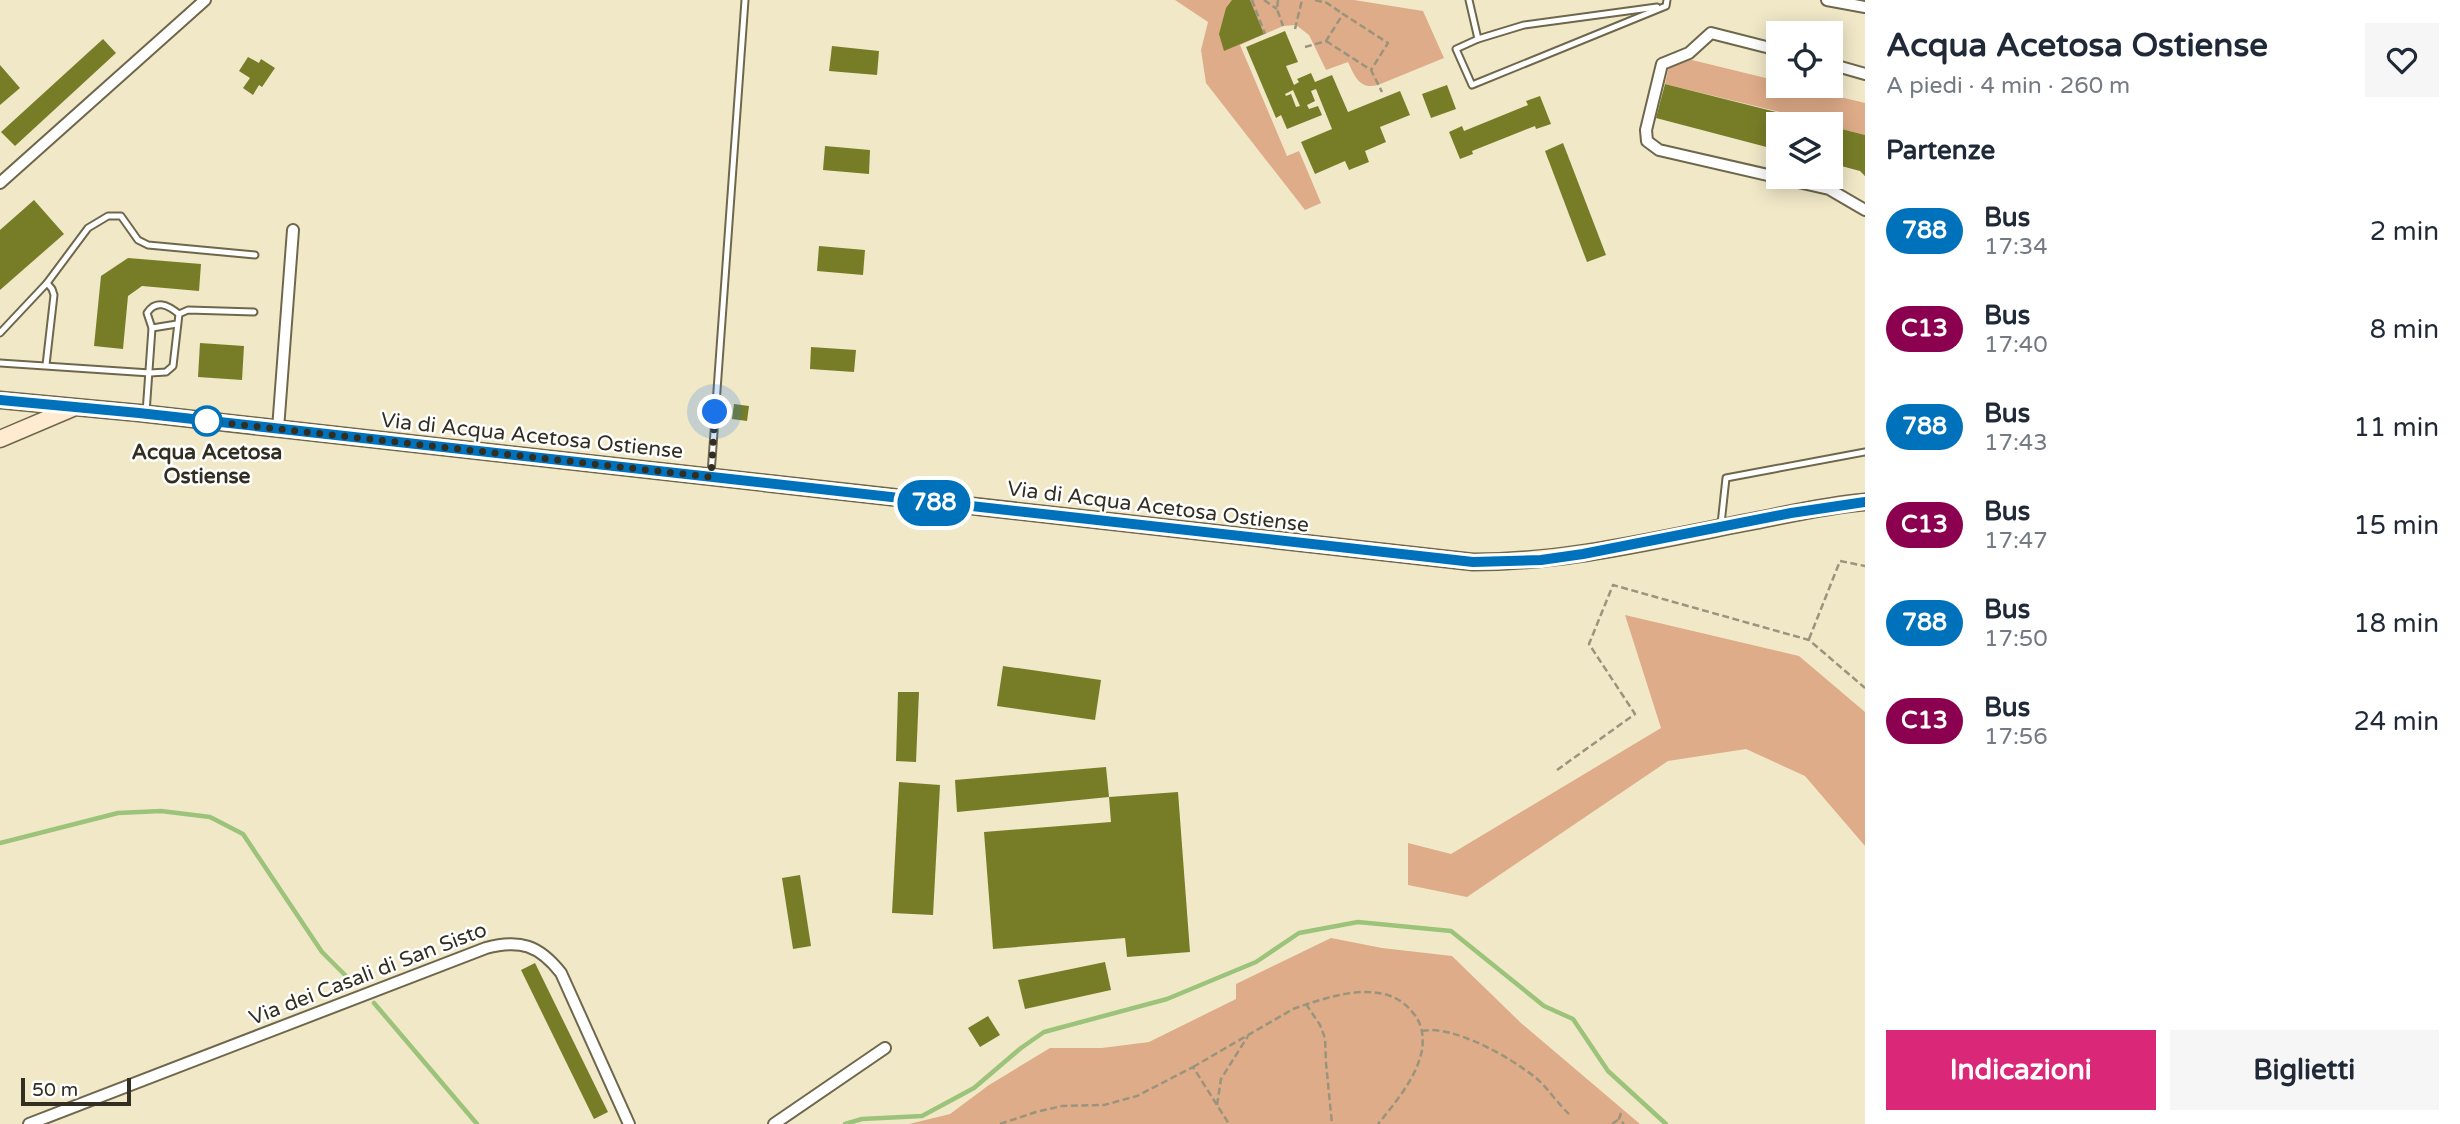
<!DOCTYPE html>
<html lang="it">
<head>
<meta charset="utf-8">
<style>
  body { margin:0; font-family:"Varela Round",sans-serif; background:#f6f6f7; color:#1f2937; height:100vh; display:flex; flex-direction:column; font-size:26px; white-space:nowrap }
  * { box-sizing:border-box; margin:0 }
  p { font-size:23px; color:#747a83 }
  .icon { flex:none; width:38px; height:38px; fill:none; stroke:currentColor; stroke-width:2; stroke-linecap:round; stroke-linejoin:round }
  .map { position:relative; flex:1; overflow:hidden }
  .sheet { display:flex; flex-direction:column; background:#fff; width:595px }
  .sheet>* { flex:none }
  .badge { padding:0 14px; border-radius:23px; font-size:24px; line-height:46px }
  .controls { position:absolute; left:1766px; top:21px; display:grid; gap:14px }
  .controls a { display:grid; place-items:center; width:77px; height:77px; border-radius:0px; background:#fff; box-shadow:0 4px 18px #0003; font-size:35px }
  .scale { position:absolute; left:21px; bottom:18px; width:110px; box-sizing:border-box; padding-left:7px; border:4px solid #322f22; border-top:0; font-size:19px; line-height:24px; white-space:nowrap; color:#322f22; -webkit-text-stroke:5px #fff; paint-order:stroke }
  .you { position:absolute; width:35px; height:35px; margin:-18px; border:5px solid #fff; border-radius:50%; background:#1a73e8; box-shadow:0 0 0 10px #1a73e833 }
  .map>.badge { position:absolute; translate:-50% -50%; box-shadow:0 0 0 4px #fff }
  h2 { padding:0 21px; font-size:26px; line-height:63px }
  .round { display:grid; place-items:center; flex:none; width:74px; height:74px; border-radius:0px; background:#f6f6f7 }
  .summary { display:flex; align-items:center; justify-content:space-between; height:119px; padding:0 21px }
  h1 { font-size:33px; font-weight:700; line-height:52px }
  .cta { display:flex; gap:14px; margin-top:auto; padding:14px 21px }
  .cta a { flex:1; height:80px; border-radius:0px; background:#db2777; color:#fff; font-size:28px; font-weight:700; line-height:80px; text-align:center }
  .cta a+a { background:#f6f6f7; color:#1f2937 }
  ul { padding:0; list-style:none }
  li { display:flex; align-items:center; gap:21px; height:98px; padding:0 21px }
  li div { flex:1 }
  li b { display:block; font-size:26px }
  li em { font-style:normal }
  li .badge { min-width:77px; font-weight:700; text-align:center }
  main { display:flex; flex:1; min-height:0 }
  .map>svg:first-child { display:block }
  .green { fill:#dfac89 }
  .lines { fill:none; stroke-linecap:round; stroke-linejoin:round }
  .stream { stroke:#9cc37a; stroke-width:4.5 }
  .building { fill:#777d27; fill-rule:evenodd }
  .lane-casing { stroke:#6e674b; stroke-width:9 }
  .street-casing { stroke:#6e674b; stroke-width:14 }
  .secondary-casing { stroke:#6e674b; stroke-width:19 }
  .path { stroke:#9b947d; stroke-width:2.5; stroke-dasharray:7 3.5; stroke-linecap:butt }
  .lane { stroke:#fff; stroke-width:5 }
  .street { stroke:#fff; stroke-width:10 }
  .secondary { stroke:#ffecd0; stroke-width:16 }
  .line-casing { stroke:#fff; stroke-width:16 }
  .line { stroke:#0072bc; stroke-width:10 }
  .walk { stroke:#322f22; stroke-width:7; stroke-dasharray:0 12.6 }
  .stop-dot { fill:#fff; stroke:#0072bc; stroke-width:3.5 }
  .labels { text-anchor:middle; dominant-baseline:central; stroke-width:5; stroke-linejoin:round; paint-order:stroke }
  .street-label { font-size:21px; fill:#322f22; stroke:#fff }
  .stop-label { font-size:21px; font-weight:bold; fill:#322f22; stroke:#fff }
</style>
</head>
<body>
<main>
<div class="map">
<svg width="1865" height="1124" viewBox="0 0 1865 1124">
  <rect width="100%" height="100%" fill="#f1e8c8"/>
  <g class="green">
    <path d="M1175 0H1354L1423 11 1444 58 1378 85C1360 90 1355 77 1348 62L1326 70 1309 35 1296 25 1283 26 1240 45 1287 156 1299 151 1321 203 1305 210 1206 83 1201 50 1208 22Z"/>
    <path d="M1688 59 1778 81V86H1795L1865 103V135L1831 126 1830 124 1665 84 1669 66Z"/>
    <path d="M1625 615 1799 656 1865 712V846L1805 776 1746 749 1668 761 1467 897 1408 885V843L1451 854 1661 728Z"/>
    <path d="M1331 938 1382 948 1452 956 1521 1023 1640 1124H909L950 1114 989 1085 1050 1048H1102L1149 1042 1236 999V984Z"/>
  </g>
  <g class="lines">
    <g class="stream">
      <path d="M0 843 118 813 161 811 210 817 243 834 322 952 355 985"/>
      <path d="M374 1003 477 1124"/>
      <path d="M845 1124 862 1119 922 1116 974 1088 1021 1048 1044 1032 1167 999 1256 962 1299 933 1358 922 1451 931 1544 1006 1573 1019 1608 1071 1666 1124"/>
    </g>
  </g>
  <g class="building">
    <path d="M1250 0 1264 34 1224 51 1219 34 1226 8 1232 0Z"/>
    <path d="M1285 31 1298 62 1286 66 1294 85 1299 82 1297 79 1311 73 1315 82 1332 75 1348 112 1400 91 1410 115 1380 127 1386 142 1365 151 1369 162 1349 170 1345 161 1315 174 1301 142 1332 129 1316 89 1311 91 1315 101 1307 105 1309 109 1318 106 1322 115 1287 129 1281 115 1276 118 1246 47ZM1293 90 1300 106 1296 107 1291 94 1286 96 1285 94Z"/>
    <path d="M103 39 116 53 15 146 1 132Z"/>
    <path d="M832 46 879 51 877 75 829 71Z"/>
    <path d="M248 57 259 63 261 59 275 68 262 87 259 85 253 95 243 88 250 78 239 71Z"/>
    <path d="M0 65 20 88 0 105Z"/>
    <path d="M1665 84 1820 123V124H1778V150L1656 118Z"/>
    <path d="M1447 85 1456 109 1431 118 1422 94Z"/>
    <path d="M1540 96 1551 124 1536 129 1535 126 1472 151 1473 154 1460 159 1449 132 1462 126 1464 131 1528 105 1526 101Z"/>
    <path d="M1830 126 1865 135V176L1860 171 1830 163Z"/>
    <path d="M1563 143 1606 255 1587 262 1545 151Z"/>
    <path d="M825 146 870 150 869 174 823 170Z"/>
    <path d="M34 200 64 234 0 290V230Z"/>
    <path d="M819 246 865 250 863 275 817 271Z"/>
    <path d="M128 258 201 264 199 291 142 286 128 296 123 349 94 346 101 276Z"/>
    <path d="M200 343 244 346 242 380 198 377Z"/>
    <path d="M811 347 856 350 854 372 810 369Z"/>
    <path d="M734 404 749 406 747 421 732 419Z"/>
    <path d="M1003 666 1101 680 1095 720 997 706Z"/>
    <path d="M898 692H919L916 762 896 761Z"/>
    <path d="M1106 767 1109 797 957 812 955 780Z"/>
    <path d="M899 782 940 785 933 915 892 913Z"/>
    <path d="M1178 792 1190 952 1127 957 1125 938 993 949 984 832 1111 822 1109 797Z"/>
    <path d="M800 875 811 946 793 949 782 878Z"/>
    <path d="M1105 962 1111 990 1025 1009 1018 980Z"/>
    <path d="M535 963 608 1112 594 1119 521 970Z"/>
    <path d="M988 1016 1000 1035 980 1047 968 1028Z"/>
  </g>
  <g class="lines">
    <g class="lane-casing">
      <g id="lane">
        <path d="M1469 0 1478 39 1456 49 1472 85 1666 6 1667 0"/>
        <path d="M1478 39 1524 25 1657 7"/>
        <path d="M152 328 177 324"/>
        <path d="M0 333 47 283 88 228 108 216H121L138 240 148 245 255 255"/>
        <path d="M0 363 150 373 166 372 173 366 179 314 188 310 254 312"/>
        <path d="M46 365 54 295 52 289 47 283"/>
        <path d="M146 413 152 328 147 313C156 299 168 305 179 314"/>
        <path d="M711 474 745 0"/>
        <path d="M1721 524 1726 478 1865 452"/>
      </g>
    </g>
    <g class="street-casing">
      <g id="street">
        <path d="M1827 0 1865 7"/>
        <path d="M1778 50 1711 33 1689 53 1662 64 1646 130 1647 141 1659 150 1829 189 1865 210"/>
        <path d="M1830 64 1865 74"/>
        <path d="M0 183 205 0"/>
        <path d="M278 429 293 230"/>
        <path d="M29 1124 486 948C520 939 539 945 561 973L629 1124"/>
        <path d="M774 1124 885 1048"/>
      </g>
    </g>
    <g class="secondary-casing">
      <g id="secondary">
        <path d="M0 400 139 413 1473 562C1570 562 1659 539 1754 521 1790 514 1828 505 1865 502"/>
        <path d="M0 439 73 408"/>
      </g>
    </g>
    <g class="path">
      <path d="M1252 0 1265 34"/>
      <path d="M1264 0 1277 9"/>
      <path d="M1278 0 1277 9 1283 26"/>
      <path d="M1315 0 1327 3 1343 14"/>
      <path d="M1295 29 1302 0"/>
      <path d="M1326 41 1371 70 1382 92"/>
      <path d="M1305 47 1326 41 1343 14 1388 43 1371 70"/>
      <path d="M1809 639 1840 561 1865 566"/>
      <path d="M1557 770 1635 714 1589 644 1613 585 1809 640 1865 688"/>
      <path d="M1306 1004 1320 1025 1325 1038 1326 1063 1332 1124"/>
      <path d="M1422 1031C1453 1024 1513 1059 1536 1078 1547 1087 1558 1104 1569 1114"/>
      <path d="M1193 1067 1293 1009C1330 996 1386 976 1414 1014 1422 1024 1424 1037 1422 1050 1417 1077 1395 1103 1378 1124"/>
      <path d="M1217 1105 1221 1079 1248 1036"/>
      <path d="M1621 1113 1619 1119 1624 1124"/>
      <path d="M1000 1124 1036 1112 1062 1106 1104 1105 1137 1096 1193 1067 1229 1124"/>
      <path d="M1612 1124 1619 1119"/>
    </g>
    <use href="#lane" class="lane"/>
    <use href="#street" class="street"/>
    <use href="#secondary" class="secondary"/>
  </g>
  <g class="lines">
    <g class="line-casing">
      <path id="line" d="M0 400 139 413 1473 562 1541 560 1583 554 1791 513 1865 502"/>
    </g>
    <use href="#line" class="line"/>
    <path class="walk" d="M207 421 711 477 715 412"/>
  </g>
  <circle class="stop-dot" cx="207" cy="421" r="14"/>
  <g class="labels">
    <g class="street-label">
      <text transform="translate(532 436) rotate(6)">Via di Acqua Acetosa Ostiense</text>
      <text transform="translate(1158 507) rotate(7)">Via di Acqua Acetosa Ostiense</text>
      <text transform="translate(368 974) rotate(-21)">Via dei Casali di San Sisto</text>
    </g>
    <g class="stop-label">
      <text x="207" y="452">Acqua Acetosa<tspan x="207" dy="24">Ostiense</tspan></text>
    </g>
  </g>
</svg>
<div class="controls">
<a><svg class="icon" aria-label="locate" viewBox="0 0 24 24"><circle cx="12" cy="12" r="6"/><path d="M12 2v4M12 18v4M2 12h4M18 12h4"/></svg></a>
<a><svg class="icon" aria-label="layers" viewBox="0 0 24 24"><path d="M12 4l9 5-9 5-9-5zM3 14l9 5 9-5"/></svg></a>
</div>
<div class="scale">50 m</div>
<div class="you" style="left:715px;top:412px"></div>
<b class="badge" style="left:934px;top:503px;background:#0072bc;color:#fff">788</b>
</div>
<section class="sheet">
<div class="summary"><div><h1>Acqua Acetosa Ostiense</h1><p>A piedi · 4 min · 260 m</p></div><a class="round"><svg class="icon" aria-label="heart" viewBox="0 0 24 24"><path d="M12 20l-8-8c-3-5 5-10 8-4 3-6 11-1 8 4z"/></svg></a></div>
<h2>Partenze</h2>
<ul>
<li><span class="badge" style="background:#0072bc;color:#fff">788</span><div><b>Bus</b><p>17:34</p></div><em>2 min</em></li>
<li><span class="badge" style="background:#8b004f;color:#fff">C13</span><div><b>Bus</b><p>17:40</p></div><em>8 min</em></li>
<li><span class="badge" style="background:#0072bc;color:#fff">788</span><div><b>Bus</b><p>17:43</p></div><em>11 min</em></li>
<li><span class="badge" style="background:#8b004f;color:#fff">C13</span><div><b>Bus</b><p>17:47</p></div><em>15 min</em></li>
<li><span class="badge" style="background:#0072bc;color:#fff">788</span><div><b>Bus</b><p>17:50</p></div><em>18 min</em></li>
<li><span class="badge" style="background:#8b004f;color:#fff">C13</span><div><b>Bus</b><p>17:56</p></div><em>24 min</em></li>
</ul>
<div class="cta"><a>Indicazioni</a><a>Biglietti</a></div>
</section>
</main>
</body>
</html>
